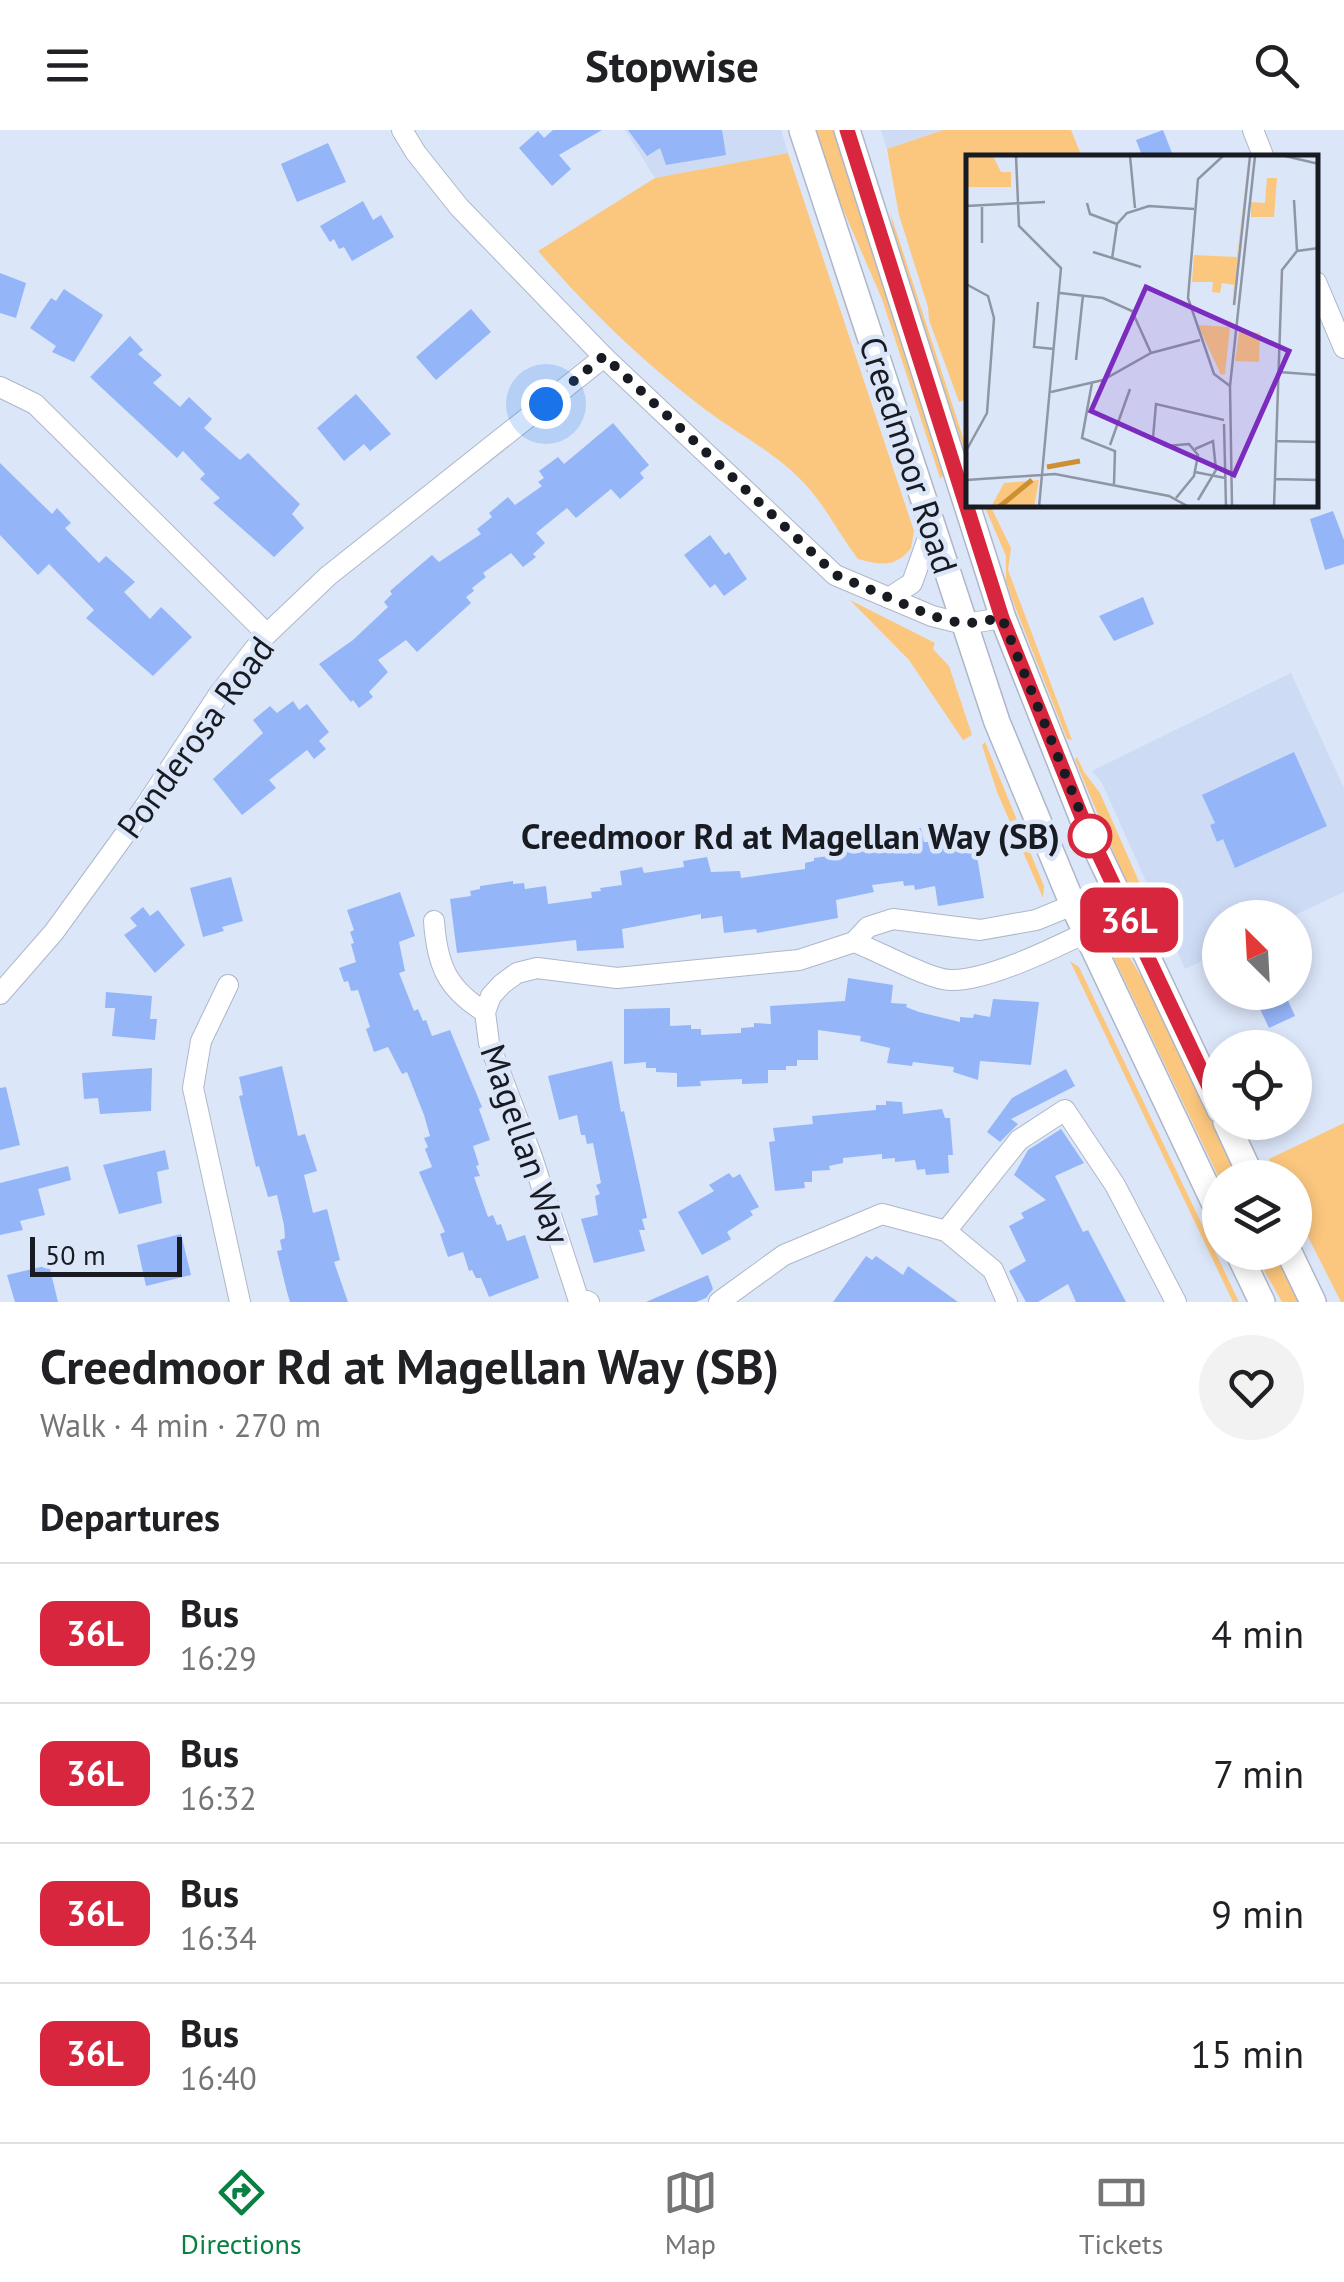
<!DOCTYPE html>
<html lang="en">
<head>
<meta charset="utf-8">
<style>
  body { margin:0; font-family:"PT Sans",sans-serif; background:#f2f2f2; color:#202124; height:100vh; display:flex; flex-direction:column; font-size:38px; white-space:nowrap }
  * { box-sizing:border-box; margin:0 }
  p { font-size:32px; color:#757577 }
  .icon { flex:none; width:55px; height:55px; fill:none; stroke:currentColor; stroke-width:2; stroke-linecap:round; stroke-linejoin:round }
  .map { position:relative; height:1172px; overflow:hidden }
  .drawer { display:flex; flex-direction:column; background:#fff; flex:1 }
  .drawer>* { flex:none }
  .badge { padding:0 20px; border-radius:15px; font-size:35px; line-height:65px }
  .needle { width:65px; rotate:336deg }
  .fabs { position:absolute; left:1202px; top:770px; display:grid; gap:20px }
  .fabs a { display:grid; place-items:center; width:110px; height:110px; border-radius:50%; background:#fff; box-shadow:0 5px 15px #0003; font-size:50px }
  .scale { position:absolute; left:30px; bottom:25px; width:152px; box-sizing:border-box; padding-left:10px; border:5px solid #181b22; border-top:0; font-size:28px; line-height:35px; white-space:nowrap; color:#181b22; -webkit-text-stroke:8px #dce6f9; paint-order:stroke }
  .you { position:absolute; width:50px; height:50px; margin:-25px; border:8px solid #fff; border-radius:50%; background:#1a73e8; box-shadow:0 0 0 15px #1a73e833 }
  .map>.badge { position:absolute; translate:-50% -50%; box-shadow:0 0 0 5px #fff }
  h2 { padding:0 40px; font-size:38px; line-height:90px }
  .round { display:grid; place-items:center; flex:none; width:105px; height:105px; border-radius:52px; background:#f2f2f2 }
  .headline { display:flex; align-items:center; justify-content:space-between; height:170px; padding:0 40px }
  h1 { font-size:48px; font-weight:700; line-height:75px }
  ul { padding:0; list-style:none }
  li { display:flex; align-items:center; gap:30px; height:140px; padding:0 40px; border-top:2px solid #e0e0e0 }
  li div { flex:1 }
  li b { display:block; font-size:38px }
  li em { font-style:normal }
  li .badge { min-width:110px; font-weight:700; text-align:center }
  header { display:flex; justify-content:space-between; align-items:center; height:130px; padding:0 40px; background:#fff; font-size:45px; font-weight:700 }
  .tab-bar { display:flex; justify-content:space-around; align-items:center; height:140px; border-top:2px solid #e0e0e0; background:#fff; font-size:28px; color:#757577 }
  .tab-bar a { display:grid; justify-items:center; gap:5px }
  .tab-bar .on { color:#0b8043 }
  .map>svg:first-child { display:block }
  .built { fill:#cedbf5 }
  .green { fill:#fbc77e }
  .building { fill:#95b5f9 }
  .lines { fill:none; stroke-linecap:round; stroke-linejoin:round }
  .minor-casing { stroke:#aeb7ca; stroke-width:22 }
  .major-casing { stroke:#aeb7ca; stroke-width:28 }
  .minor { stroke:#fff; stroke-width:20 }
  .major { stroke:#fff; stroke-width:25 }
  .line-casing { stroke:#fff; stroke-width:22 }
  .line { stroke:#d7263d; stroke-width:15 }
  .walk { stroke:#181b22; stroke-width:10; stroke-dasharray:0 18 }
  .stop-dot { fill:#fff; stroke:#d7263d; stroke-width:5 }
  .labels { text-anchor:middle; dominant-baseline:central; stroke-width:9; stroke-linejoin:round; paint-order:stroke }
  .street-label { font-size:35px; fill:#181b22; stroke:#dce6f9 }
  .stop-label { font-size:35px; font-weight:bold; fill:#181b22; stroke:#dce6f9; text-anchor:end }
  .inset-river { fill:none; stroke:#cc9030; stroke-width:5 }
  .inset-road { fill:none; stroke:#8e95a3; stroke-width:2.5 }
  .view { fill:#7b2cbf; fill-opacity:0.15; stroke:#7b2cbf; stroke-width:5 }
  .inset-edge { fill:none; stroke:#181b22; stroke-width:5 }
</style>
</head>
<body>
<header><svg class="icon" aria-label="menu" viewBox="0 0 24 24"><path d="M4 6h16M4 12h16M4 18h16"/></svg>Stopwise<svg class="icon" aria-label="search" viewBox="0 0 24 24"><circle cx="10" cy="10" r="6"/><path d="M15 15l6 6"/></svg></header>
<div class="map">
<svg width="1344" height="1172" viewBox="0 0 1344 1172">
  <rect width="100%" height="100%" fill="#dce6f9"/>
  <g class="built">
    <path d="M625 0H781L788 23 655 48Z"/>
    <path d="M881 0H942L887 19Z"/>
    <path d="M1291 543 1344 658V762L1291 787 1220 788V822L1185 839 1102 653 1092 641Z"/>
  </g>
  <g class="green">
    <path d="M788 0H792L921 409Z"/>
    <path d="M816 0H836L947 345 940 348 882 169 839 70Z"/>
    <path d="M943 0H1071L1082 27 969 28V268L959 272 929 190 928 177 899 85 887 19Z"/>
    <path d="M788 23 914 401 911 418C896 438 880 435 858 429 839 404 826 377 805 354 777 323 739 305 706 280 642 231 591 182 538 121L655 48Z"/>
    <path d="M890 82 969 326V335L895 109Z"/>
    <path d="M984 375H990L1011 418 1008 440 1072 610 1067 609 1012 469 1006 451V426Z"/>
    <path d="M850 470 935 513 933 519 949 536 972 605 963 610 909 530Z"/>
    <path d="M985 612 1044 756 1043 768 997 662 982 615Z"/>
    <path d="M1077 627 1084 642 1100 663 1158 795 1156 799 1150 798 1140 785 1075 630Z"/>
    <path d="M1099 778 1147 856 1241 1047 1220 1048V1050L1092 782Z"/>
    <path d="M1070 831 1079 837 1239 1172H1233Z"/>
    <path d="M1344 993V1172H1341L1295 1081V1048L1278 1047 1269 1029Z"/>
    <path d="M1254 1123H1278L1303 1172H1282Z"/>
  </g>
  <g class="building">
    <path d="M553 0H602L559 25 571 39 552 56 519 18 538 1 544 8Z"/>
    <path d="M628 0H722L726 25 666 35 660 18 647 26Z"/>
    <path d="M1163 0 1174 28H1143L1136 10Z"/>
    <path d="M328 13 346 52 297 72 281 34Z"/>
    <path d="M363 71 373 90 381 85 394 107 352 131 344 117 339 119 334 109 330 112 320 96Z"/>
    <path d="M0 143 26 153 16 188 0 183Z"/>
    <path d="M64 159 103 185 74 232 52 222 56 216 30 198 51 168 56 171Z"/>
    <path d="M471 179 491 202 436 250 416 227Z"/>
    <path d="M130 206 143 220 138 224 162 245 153 253 180 277 189 267 212 289 204 298 240 330 248 323 300 374 292 384 304 398 274 427 213 373 220 368 200 349 205 344 183 321 177 328 90 247Z"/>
    <path d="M356 264 391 304 370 321 364 314 344 331 317 298Z"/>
    <path d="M613 293 649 335 640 343 644 348 620 369 611 359 576 388 567 378 536 403 545 413 533 424 536 427 523 437 511 423 483 443 486 447 472 458 474 461 466 467 471 473 417 522 406 510 378 530 388 542 369 562 373 567 359 578 353 570 351 572 319 534 353 510 388 477 384 472 392 464 390 461 406 447 432 425 439 432 481 404 477 399 492 387 489 383 508 367 515 375 542 356 538 352 544 348 539 341 558 327 564 334Z"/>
    <path d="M0 333 52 384 57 378 71 393 65 398 99 433 106 426 135 452 124 462 150 489 161 477 192 507 153 546 86 488 94 480 49 434 38 445 0 405Z"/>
    <path d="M1333 381 1344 410V434L1325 440 1310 389Z"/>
    <path d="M710 405 725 425 729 422 747 449 724 466 715 454 710 458 684 425Z"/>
    <path d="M1143 467 1154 494 1114 511 1099 486Z"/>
    <path d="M293 571 299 580 307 574 329 602 319 611 326 619 314 629 307 620 269 650 276 658 242 685 213 649 263 603 253 590 270 576 277 583Z"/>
    <path d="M1294 622 1327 696 1235 738 1223 709 1217 712 1210 695 1215 693 1202 665Z"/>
    <path d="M921 698 924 712H954L955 718 975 714 984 768 938 776 935 756 915 760 914 755 904 756 903 751 872 755 874 762 836 770 838 788 757 803 756 799 724 803 722 786 701 789V784L622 799 624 818 577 821 576 810 457 823 450 769 471 766 470 761 480 759V756L513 751V754L524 753 525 759 546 756 548 774 592 768 591 762 601 761 600 758 622 755 620 741 642 737 644 743 684 737 683 731 707 727 711 742 740 741 741 748 805 739V733L814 731V728L835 725 833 711 856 707V713L898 708 897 701Z"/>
    <path d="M231 747 243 791 222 797 224 801 203 807 190 758Z"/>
    <path d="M400 762 415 806 399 812 405 841 399 843 414 881 418 879 423 891 426 890 432 906 450 900 482 977 479 979 490 1010 473 1016 479 1035 476 1036 480 1046 474 1047 488 1087 493 1085 497 1095 501 1094 507 1111 525 1105 539 1148 489 1167 481 1148H476L472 1140 469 1141 463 1122 448 1127 440 1104 445 1102 419 1042 432 1037 425 1019 428 1017 424 1008 430 1006 424 985 407 942 402 944 388 917 374 922 366 899 370 897 358 860 351 861 348 851 344 852 339 838 356 832 351 814 354 813 350 802 354 800 347 780Z"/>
    <path d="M143 777 150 786 158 780 185 815 155 843 124 805 137 796 130 788Z"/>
    <path d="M848 848 893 855 891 873 907 874 906 877 919 882 960 892V887L973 888 974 884 990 887 993 869 1039 872 1031 935 980 931 978 950 953 942 954 937 913 932 912 936 887 933 890 918 860 911 861 906 818 900V930H797V936H786V940H768V953L742 954V949L700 951 701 956 677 957V943L656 942V938H646V932L624 934V879L670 878V896L691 895V899H701V905L741 903V898L754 897V893L771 894 770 876 845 871Z"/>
    <path d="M106 862 152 866 150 889H157L155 910 112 906 115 878H105Z"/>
    <path d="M1252 862H1284L1295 886 1269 898Z"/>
    <path d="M612 931 621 982 624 981 647 1088 642 1089 645 1100H639L645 1121 594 1133 581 1089 598 1085 595 1066 600 1064 596 1055 601 1053 593 1013 587 1014 585 1005H581L577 985 559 990 548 946Z"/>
    <path d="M282 936 298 1006 305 1004 317 1041 304 1045 313 1083 327 1079 340 1130 334 1132 348 1172H290L287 1162 277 1121 282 1120 280 1110 285 1108 284 1095 277 1065 268 1067 259 1036 256 1037 239 966 243 965 239 947Z"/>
    <path d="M152 938 151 981 100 984 98 968 84 969 82 943Z"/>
    <path d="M1066 939 1075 956 1011 989 1018 994 1000 1012 987 1002 1012 968Z"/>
    <path d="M6 957 20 1015 0 1020V958Z"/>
    <path d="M886 971 902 972 903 984 942 979 945 988H950L953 1025H948L949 1043 926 1045 925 1039 917 1040 915 1030 895 1032V1028L882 1029V1024L843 1028V1033L829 1036 830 1040 812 1041V1052H804L805 1058 775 1061 769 1012 775 1011 773 998 813 994 812 986 876 980V975H886Z"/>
    <path d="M1061 999 1084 1033 1055 1046 1083 1102 1088 1100 1126 1172H1076L1068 1154 1038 1172H1026L1009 1141 1026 1131 1009 1096 1024 1088 1021 1083 1046 1070 1014 1045 1028 1020Z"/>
    <path d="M165 1020 169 1039 157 1042 162 1073 119 1084 103 1035Z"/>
    <path d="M68 1036 71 1050 38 1059 45 1085 20 1091 23 1100 0 1105V1053Z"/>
    <path d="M729 1043 733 1048 740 1044 759 1077 750 1081 753 1085 727 1102 731 1109 702 1125 678 1082 714 1061 709 1055Z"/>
    <path d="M181 1104 191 1145 146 1156 137 1115Z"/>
    <path d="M866 1126 872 1130 876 1126 903 1145 908 1136 958 1172H833Z"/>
    <path d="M49 1135 58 1172H15L7 1145Z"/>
    <path d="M708 1145 713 1159 706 1168 696 1172H646Z"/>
  </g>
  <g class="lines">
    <g class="minor-casing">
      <g id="minor">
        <path d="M402 0 416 23 459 77 604 227 835 445 932 486 964 494 1003 488"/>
        <path d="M1253 0 1264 28"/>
        <path d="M1316 152 1344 218"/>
        <path d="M0 257 35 274 267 504"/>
        <path d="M889 468 912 453 933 394"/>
        <path d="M434 791C437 835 447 859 485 882"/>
        <path d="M854 812C878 821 930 850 951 850 987 851 1052 819 1085 803"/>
        <path d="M228 855 201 911 193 958 240 1172"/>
        <path d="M0 864 54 802 144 678 219 564 264 507 328 446 604 227"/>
        <path d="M946 1101 1019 1010 1065 980 1115 1055 1176 1172"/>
        <path d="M589 1172 578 1168 532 1027 489 913 485 882 491 866 502 854 517 843 537 838 617 848 799 830 854 812 868 797 893 789 980 800 1036 790 1073 775"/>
        <path d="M719 1172 784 1125 882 1084 946 1101 993 1140 1007 1172"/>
      </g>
    </g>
    <g class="major-casing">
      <g id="major">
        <path d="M802 0 997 592 1073 775 1220 1085"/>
        <path d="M847 0 1003 488 1085 695 1220 980"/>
        <path d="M1226 992 1252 1048"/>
        <path d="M1238 1122 1262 1172"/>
        <path d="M1289 1122 1313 1172"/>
      </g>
    </g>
    <use href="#minor" class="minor"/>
    <use href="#major" class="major"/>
  </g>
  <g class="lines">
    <g class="line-casing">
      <path id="line" d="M847 0 1002 488 1085 695 1220 980"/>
    </g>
    <use href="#line" class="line"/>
    <path class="walk" d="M546 274 604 226 836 445 932 486 964 494 1002 488 1092 711 1090 706"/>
  </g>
  <circle class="stop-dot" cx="1090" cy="706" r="20"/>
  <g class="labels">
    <g class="street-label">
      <text transform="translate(909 325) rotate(72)">Creedmoor Road</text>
      <text transform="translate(195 607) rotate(-54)">Ponderosa Road</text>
      <text transform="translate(526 1014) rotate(71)">Magellan Way</text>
    </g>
    <g class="stop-label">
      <text x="1060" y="706">Creedmoor Rd at Magellan Way (SB)</text>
    </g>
  </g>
  <g transform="translate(966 25)">
    <rect width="352" height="352" fill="#dce6f9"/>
    <path d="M0 1H27L35 17H45V32H0ZM283 1 266 154 268 130 256 128 254 138 246 137 247 127H226L228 100 271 102ZM301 23H311L308 62H285V47L299 48ZM265 163 259 219 255 220 232 170 263 172ZM274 170V176L294 178 293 207 269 206ZM73 325 68 352H25L38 328Z" fill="#fbc77e"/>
    <path class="inset-river" d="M81 312 114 306M33 352 66 325"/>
    <path class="inset-road" d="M50 1 53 71 95 113 73 352M164 1 169 53M257 1 232 24 222 143 248 219 264 231M319 1 353 9M328 45 331 96M121 48 124 59 151 69M16 50V88M0 51 79 47M127 97 175 112M146 104 151 69 161 58 183 51 228 54M0 129 22 141 28 163 21 258 0 296M94 138 137 143 166 156 185 198M72 147 68 192 88 194M268 150 284 1M110 205 117 140M313 217 353 220M126 228 116 283 149 296 148 329M85 237 137 225 185 198 234 185M258 269 260 352M309 286 353 287M144 290 164 234M229 294 247 286 250 315 232 345M229 317 259 323M309 324 353 325M0 325 89 319 203 341 223 352M210 343 228 321 232 300 223 289 200 291 187 283 190 249 258 265M266 352 264 231 289 1M308 352 316 115 331 96 353 93"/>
    <path class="view" d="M180 132 323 196 268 320 125 256Z"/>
    <rect width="352" height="352" class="inset-edge"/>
  </g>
</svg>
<div class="fabs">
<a><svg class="needle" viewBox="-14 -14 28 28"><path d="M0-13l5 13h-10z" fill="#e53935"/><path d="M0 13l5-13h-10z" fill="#757577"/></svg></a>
<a><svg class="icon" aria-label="locate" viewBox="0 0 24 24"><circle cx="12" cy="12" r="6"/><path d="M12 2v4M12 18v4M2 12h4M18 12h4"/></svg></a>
<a><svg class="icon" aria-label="layers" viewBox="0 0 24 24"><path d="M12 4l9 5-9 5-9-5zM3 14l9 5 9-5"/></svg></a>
</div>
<div class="scale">50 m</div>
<div class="you" style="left:546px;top:274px"></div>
<b class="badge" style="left:1129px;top:790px;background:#d7263d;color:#fff">36L</b>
</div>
<section class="drawer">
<div class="headline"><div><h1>Creedmoor Rd at Magellan Way (SB)</h1><p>Walk · 4 min · 270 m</p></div><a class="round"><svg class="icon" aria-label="heart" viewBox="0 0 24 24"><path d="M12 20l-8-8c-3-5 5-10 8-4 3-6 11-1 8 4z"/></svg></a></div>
<h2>Departures</h2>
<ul>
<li><span class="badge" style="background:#d7263d;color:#fff">36L</span><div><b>Bus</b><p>16:29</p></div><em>4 min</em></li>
<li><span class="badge" style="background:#d7263d;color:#fff">36L</span><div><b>Bus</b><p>16:32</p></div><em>7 min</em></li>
<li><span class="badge" style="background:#d7263d;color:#fff">36L</span><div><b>Bus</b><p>16:34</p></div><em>9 min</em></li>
<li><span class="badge" style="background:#d7263d;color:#fff">36L</span><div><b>Bus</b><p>16:40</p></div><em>15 min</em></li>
</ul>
</section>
<nav class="tab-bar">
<a class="on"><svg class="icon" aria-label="directions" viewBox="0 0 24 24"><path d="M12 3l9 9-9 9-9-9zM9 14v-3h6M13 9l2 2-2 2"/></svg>Directions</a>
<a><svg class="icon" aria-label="map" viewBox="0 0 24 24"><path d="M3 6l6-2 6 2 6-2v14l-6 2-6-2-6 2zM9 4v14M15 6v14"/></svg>Map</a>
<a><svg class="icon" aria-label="tickets" viewBox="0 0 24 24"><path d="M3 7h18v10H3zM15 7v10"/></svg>Tickets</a>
</nav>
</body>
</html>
